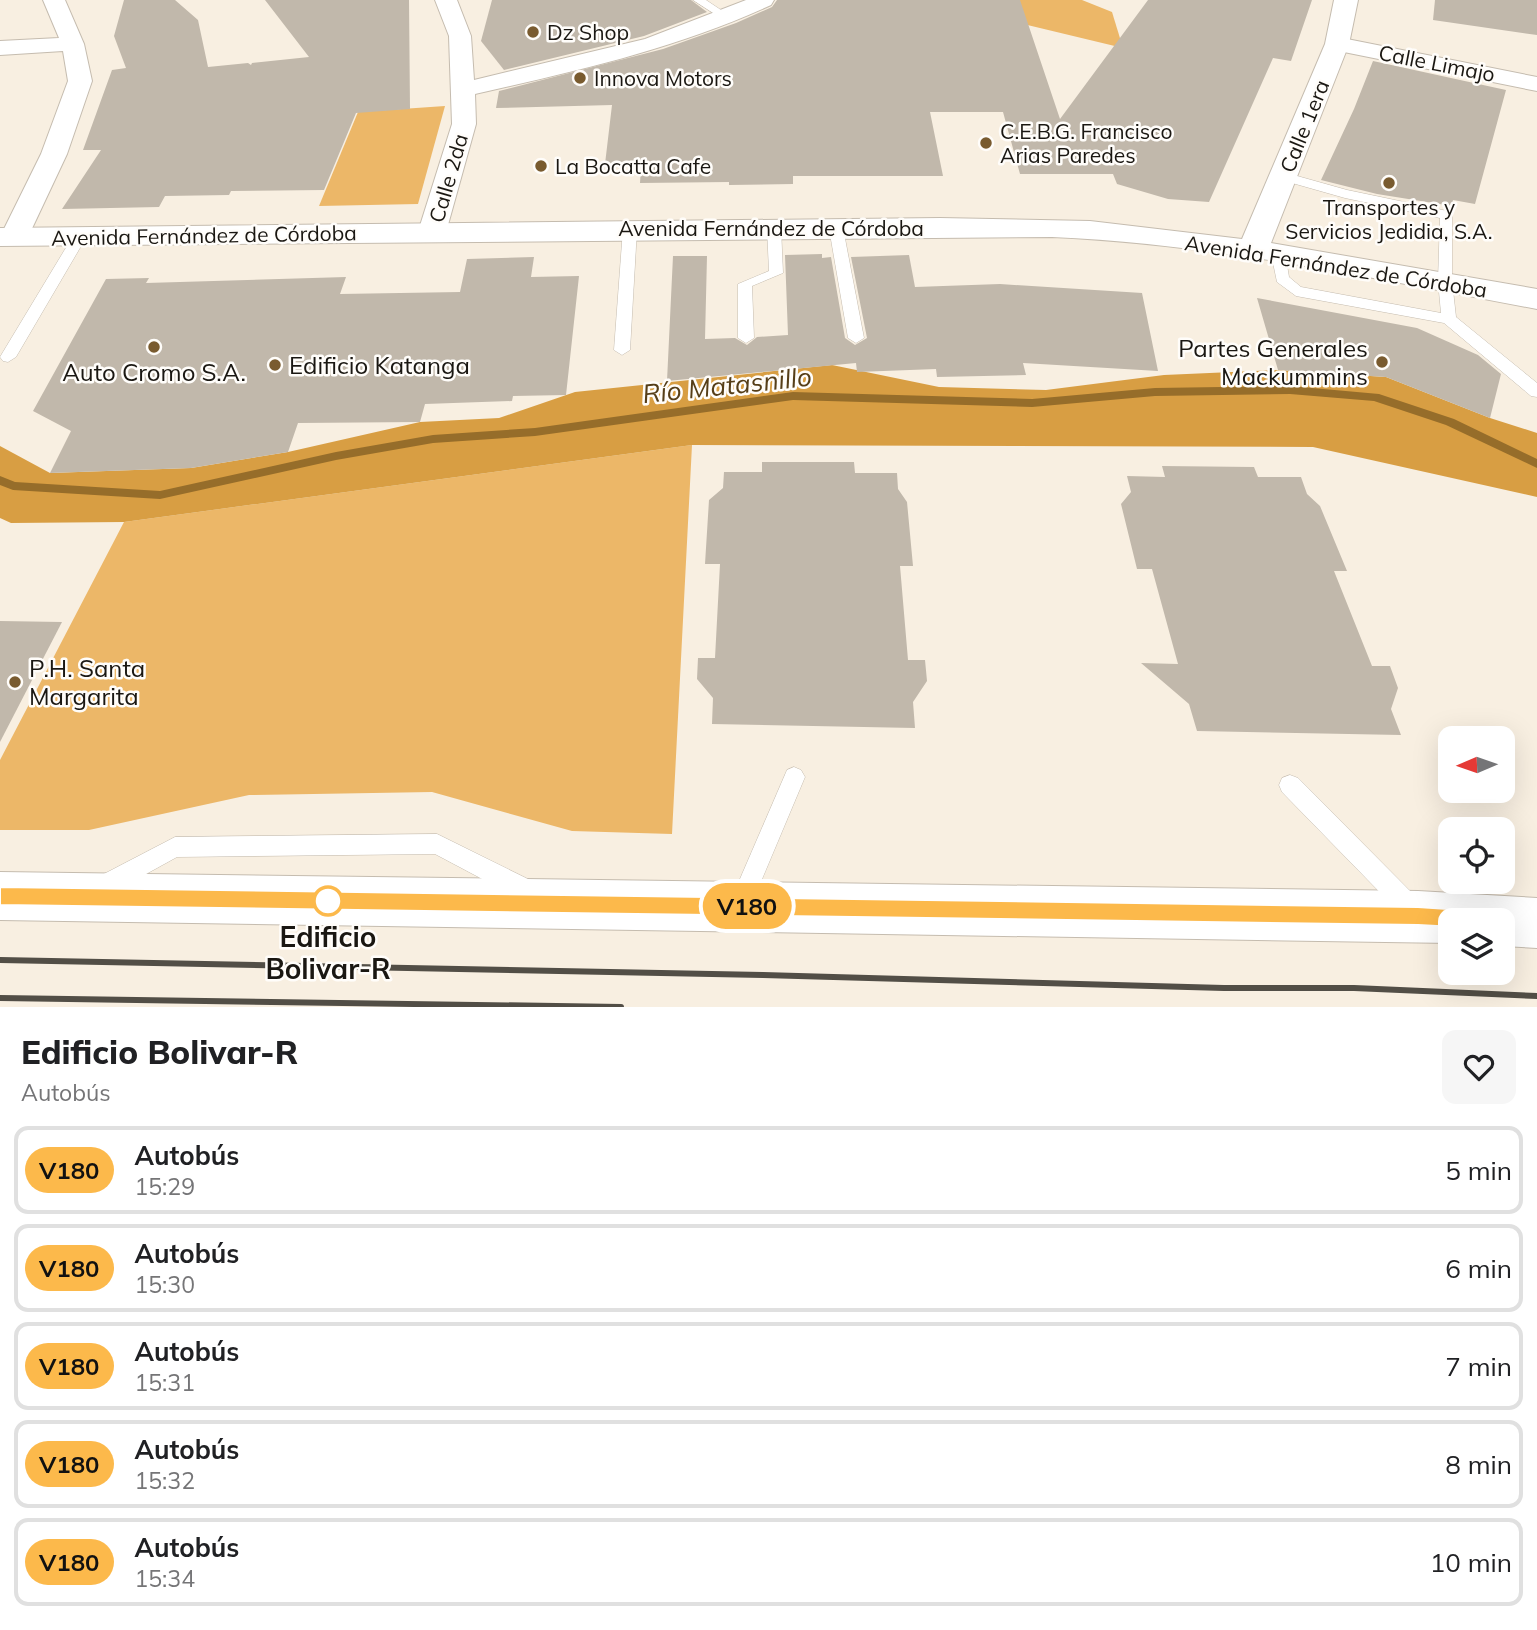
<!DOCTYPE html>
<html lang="es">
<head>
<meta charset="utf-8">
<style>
  body { margin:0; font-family:Mulish,sans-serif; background:#f6f6f6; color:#202124; height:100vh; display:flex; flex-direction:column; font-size:26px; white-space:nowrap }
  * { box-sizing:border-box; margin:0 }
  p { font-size:23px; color:#757577 }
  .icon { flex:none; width:38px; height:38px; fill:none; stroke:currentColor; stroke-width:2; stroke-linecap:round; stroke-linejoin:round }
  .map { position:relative; height:1007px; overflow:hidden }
  .panel { display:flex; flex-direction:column; background:#fff; flex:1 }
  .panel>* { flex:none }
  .badge { padding:0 14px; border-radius:23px; font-size:24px; line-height:46px }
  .needle { width:46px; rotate:268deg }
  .fabs { position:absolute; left:1438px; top:726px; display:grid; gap:14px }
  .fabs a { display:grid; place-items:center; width:77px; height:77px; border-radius:14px; background:#fff; box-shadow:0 7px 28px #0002; font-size:35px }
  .map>.badge { position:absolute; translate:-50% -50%; box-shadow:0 0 0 4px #fff }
  .round { display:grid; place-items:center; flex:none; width:74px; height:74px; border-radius:14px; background:#f6f6f6 }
  .overview { display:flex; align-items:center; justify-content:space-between; height:119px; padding:0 21px }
  h1 { font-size:33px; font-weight:800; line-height:52px }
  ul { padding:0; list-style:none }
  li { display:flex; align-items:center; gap:21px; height:88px; margin:0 14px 10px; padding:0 7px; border:4px solid #e0e0e0; border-radius:14px }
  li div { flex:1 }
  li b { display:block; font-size:26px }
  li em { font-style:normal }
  li .badge { min-width:77px; font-weight:700; text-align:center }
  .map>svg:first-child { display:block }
  .green { fill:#ecb768 }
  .forest { fill:#d89e43 }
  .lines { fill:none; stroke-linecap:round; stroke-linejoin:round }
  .stream { fill:#966d2a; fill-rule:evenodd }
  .building { fill:#c1b8ab }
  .service-casing { stroke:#c5bcaf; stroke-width:1 }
  .minor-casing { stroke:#c5bcaf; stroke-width:2 }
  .secondary-casing { stroke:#c5bcaf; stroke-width:2 }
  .primary-casing { stroke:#c5bcaf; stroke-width:2 }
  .service { fill:#fff; fill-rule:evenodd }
  .minor { fill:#fff; fill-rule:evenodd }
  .secondary { fill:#fff; fill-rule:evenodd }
  .primary { fill:#fff; fill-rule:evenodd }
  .rail { stroke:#524e46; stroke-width:6 }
  .line { fill:#fcb94b; stroke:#fff; stroke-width:2 }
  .poi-dot { fill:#795b2f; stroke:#fffdfa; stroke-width:2.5 }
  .stop-dot { fill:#fff; stroke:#fcb94b; stroke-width:3.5 }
  .labels { text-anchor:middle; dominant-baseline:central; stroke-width:5; stroke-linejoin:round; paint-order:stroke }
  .far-poi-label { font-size:21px; fill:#1a1712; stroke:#fffdfa; text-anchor:start }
  .far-street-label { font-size:21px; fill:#1a1712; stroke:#fffdfa }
  .poi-label { font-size:24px; fill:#1a1712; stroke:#fffdfa; text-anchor:start }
  .water-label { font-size:26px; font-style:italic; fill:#563e18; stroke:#fffdfa }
  .near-stop-label { font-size:28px; font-weight:bold; fill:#1a1712; stroke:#fffdfa }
</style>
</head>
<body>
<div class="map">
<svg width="1537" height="1007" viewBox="0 0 1537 1007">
  <rect width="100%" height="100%" fill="#f8efe1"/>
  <g class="green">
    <path d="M970 0H1082L1112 12 1123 48 973 12Z"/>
    <path d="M445 106 418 204 319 206 358 112Z"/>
    <path d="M692 445 672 834 572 831 432 792 249 795 89 830H0V760L124 522Z"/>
  </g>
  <path class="forest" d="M832 365 939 387 1046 390 1164 375 1278 370 1386 377 1490 418 1537 433V497L1313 447 692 445 124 522 11 523 0 518V446L50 473 191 468 288 452 420 422 499 418 575 392Z"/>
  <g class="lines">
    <path class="stream" d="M1290 386 1379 394 1454 419 1537 459V468L1446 425 1374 401 1290 394 1155 396 1032 407 793 400 535 436 433 443 336 460 160 499 13 490 0 485V476L15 482 160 491 336 452 433 435 535 428 793 392 1032 399 1155 388Z"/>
  </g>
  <g class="building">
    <path d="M124 0H175L198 20 208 67 248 63 251 65 252 63 309 57 265 0H409L410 109 356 113 324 190 231 191 229 195 165 196 159 207 62 209 101 150H83L112 70 126 68 114 36Z"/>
    <path d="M492 0H691L707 12 644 36 504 70 481 41Z"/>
    <path d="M777 0H1020L1060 119 1148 0H1312L1291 61 1273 58 1209 202 1168 199 1117 184 1113 174H1020L1003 112H930L943 176H793V184L729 185V182L640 183 641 167 636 168 637 164H605L612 105 496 108 499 91 663 49 736 23 772 7Z"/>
    <path d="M1435 0H1537V35L1433 20Z"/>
    <path d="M1373 61 1506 90 1475 204 1453 200 1452 206 1377 194 1321 180 1354 109Z"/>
    <path d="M822 254V258L831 257 845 338 855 345 867 338 851 257 909 255 915 287 1000 284 1142 293 1158 371 1023 363 1026 375 937 377 936 369 857 372 856 363 667 381 673 256H707L705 339 735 338 747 345 757 337 788 335 785 255Z"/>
    <path d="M534 257 531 277 579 276 566 395 513 396 512 401 425 404 420 422 298 423 288 452 191 468 50 473 71 431 33 411 106 279 149 278 146 283 346 277 340 294 460 292 467 259Z"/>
    <path d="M1257 298 1417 328 1478 355 1501 374 1490 418 1386 377 1278 370Z"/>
    <path d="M762 462H854L855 473H897L898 489 907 502 913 566H900L908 660H925L927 681 913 702 915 728 712 724 713 698 697 679 698 658H715L720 564H705L709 500 723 488 724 472H762Z"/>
    <path d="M1162 466 1254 467 1258 477H1301L1307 494 1320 506 1347 571H1334L1372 666H1390L1398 688 1391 709 1401 735 1197 731 1189 704 1141 663 1178 664 1152 569H1137L1121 504 1131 492 1127 476 1165 477Z"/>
    <path d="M0 621 62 622 0 742Z"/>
  </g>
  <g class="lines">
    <g class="service-casing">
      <g id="service">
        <path d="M693 0H706L733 18 724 20Z"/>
        <path d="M1283 172 1347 190 1452 212V281L1456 317 1537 383V397L1531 396 1444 323 1296 296 1277 282 1271 253 1278 249 1285 253 1289 277 1301 287 1441 313 1438 281 1440 218 1345 198 1278 179 1276 176Z"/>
        <path d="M774 224 781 228 783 273 752 286 754 338 746 343 738 338V284L769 271 767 228Z"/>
        <path d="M836 224 843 228 864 338 856 343 848 338 829 228Z"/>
        <path d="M630 225 637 229 630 350 622 355 614 350 623 229Z"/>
        <path d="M80 232 87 236 16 357 8 362 3 361 0 357 73 236Z"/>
        <path d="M794 767 801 770 805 777 749 910 741 913 733 910 730 902 787 770Z"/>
        <path d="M1290 775 1298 778 1417 898 1420 906 1417 914 1409 917 1401 914 1282 792 1279 785 1282 778Z"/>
        <path d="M437 834 534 882 537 890 534 898 526 901 518 898 435 854 177 857 108 895 100 892 97 884 100 876 175 837Z"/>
      </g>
    </g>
    <g class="minor-casing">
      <g id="minor">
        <path d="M43 0H65L84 44 92 81 67 154 28 237 24 243 14 245 4 243 0 237 41 154 68 81 63 51 0 55V41L59 38Z"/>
        <path d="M435 0H457L471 36 474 80 645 39 746 0H774L771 5C676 49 576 71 475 94L476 124 446 232 442 238 432 240 422 238 418 232 452 124 449 36Z"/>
        <path d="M1337 37 1537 77V91L1329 49 1326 44 1329 39Z"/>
      </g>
    </g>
    <g class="secondary-casing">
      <path id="secondary" d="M1334 0H1358L1349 44 1271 243 1537 289V309C1378 279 1215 244 1052 237L0 246V228L940 218 1090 221 1242 239 1325 44Z"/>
    </g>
    <g class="primary-casing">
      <path id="primary" d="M0 872 1418 891 1537 898V948L1503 946V920H1451V943L0 920Z"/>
    </g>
    <use href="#service" class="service"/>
    <use href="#minor" class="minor"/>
    <use href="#secondary" class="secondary"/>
    <use href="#primary" class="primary"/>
    <g class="rail">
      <path d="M0 960 763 975 1224 988H1354L1537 996"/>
      <path d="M0 998 621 1007"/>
    </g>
  </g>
  <path class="line" d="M0 887 1418 907 1493 912 1500 914 1502 920 1500 927 1493 929 1418 925 0 905Z"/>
  <g class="poi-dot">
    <circle cx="533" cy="32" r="7"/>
    <circle cx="580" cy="78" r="7"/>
    <circle cx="986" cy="143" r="7"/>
    <circle cx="541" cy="166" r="7"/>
    <circle cx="1389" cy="183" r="7"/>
    <circle cx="154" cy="347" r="7"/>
    <circle cx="1382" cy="362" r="7"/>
    <circle cx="275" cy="365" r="7"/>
    <circle cx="15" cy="682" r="7"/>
  </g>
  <circle class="stop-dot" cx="328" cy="901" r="14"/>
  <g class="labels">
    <g class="far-poi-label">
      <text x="547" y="32">Dz Shop</text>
      <text x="594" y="78">Innova Motors</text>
      <text x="1000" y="131">C.E.B.G. Francisco<tspan x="1000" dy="24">Arias Paredes</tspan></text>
      <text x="555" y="166">La Bocatta Cafe</text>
      <text x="1389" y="207" text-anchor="middle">Transportes y<tspan x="1389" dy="24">Servicios Jedidia, S.A.</tspan></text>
    </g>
    <g class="far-street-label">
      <text transform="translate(1437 63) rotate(11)">Calle Limajo</text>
      <text transform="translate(1304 126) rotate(-68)">Calle 1era</text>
      <text transform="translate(448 178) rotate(-74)">Calle 2da</text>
      <text x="771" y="228">Avenida Fernández de Córdoba</text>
      <text transform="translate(204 235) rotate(-1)">Avenida Fernández de Córdoba</text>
      <text transform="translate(1336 266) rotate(9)">Avenida Fernández de Córdoba</text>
    </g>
    <g class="poi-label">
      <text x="1368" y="348" text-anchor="end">Partes Generales<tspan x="1368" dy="28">Mackummins</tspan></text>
      <text x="289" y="365">Edificio Katanga</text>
      <text x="154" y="372" text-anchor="middle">Auto Cromo S.A.</text>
      <text x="29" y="668">P.H. Santa<tspan x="29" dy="28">Margarita</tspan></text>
    </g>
    <g class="water-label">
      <text transform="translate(727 385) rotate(-6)">Río Matasnillo</text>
    </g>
    <g class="near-stop-label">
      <text x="328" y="936">Edificio<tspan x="328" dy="32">Bolivar-R</tspan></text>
    </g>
  </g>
</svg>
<div class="fabs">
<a><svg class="needle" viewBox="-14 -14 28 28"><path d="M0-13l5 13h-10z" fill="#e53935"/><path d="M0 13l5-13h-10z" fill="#757577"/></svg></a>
<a><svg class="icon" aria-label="locate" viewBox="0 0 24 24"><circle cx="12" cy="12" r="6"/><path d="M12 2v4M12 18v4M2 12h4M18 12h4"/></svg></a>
<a><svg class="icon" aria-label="layers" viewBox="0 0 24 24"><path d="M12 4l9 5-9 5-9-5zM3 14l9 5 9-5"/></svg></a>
</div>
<b class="badge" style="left:747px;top:906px;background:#fcb94b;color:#111">V180</b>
</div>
<section class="panel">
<div class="overview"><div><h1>Edificio Bolivar-R</h1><p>Autobús</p></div><a class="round"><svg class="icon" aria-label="heart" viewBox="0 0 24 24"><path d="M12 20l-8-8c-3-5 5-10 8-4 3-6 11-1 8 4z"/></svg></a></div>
<ul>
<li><span class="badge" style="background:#fcb94b;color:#111">V180</span><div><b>Autobús</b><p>15:29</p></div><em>5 min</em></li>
<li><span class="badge" style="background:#fcb94b;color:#111">V180</span><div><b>Autobús</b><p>15:30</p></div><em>6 min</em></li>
<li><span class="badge" style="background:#fcb94b;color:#111">V180</span><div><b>Autobús</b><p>15:31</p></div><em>7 min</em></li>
<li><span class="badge" style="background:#fcb94b;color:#111">V180</span><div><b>Autobús</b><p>15:32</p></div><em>8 min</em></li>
<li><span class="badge" style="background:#fcb94b;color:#111">V180</span><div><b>Autobús</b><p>15:34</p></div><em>10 min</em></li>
</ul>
</section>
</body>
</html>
